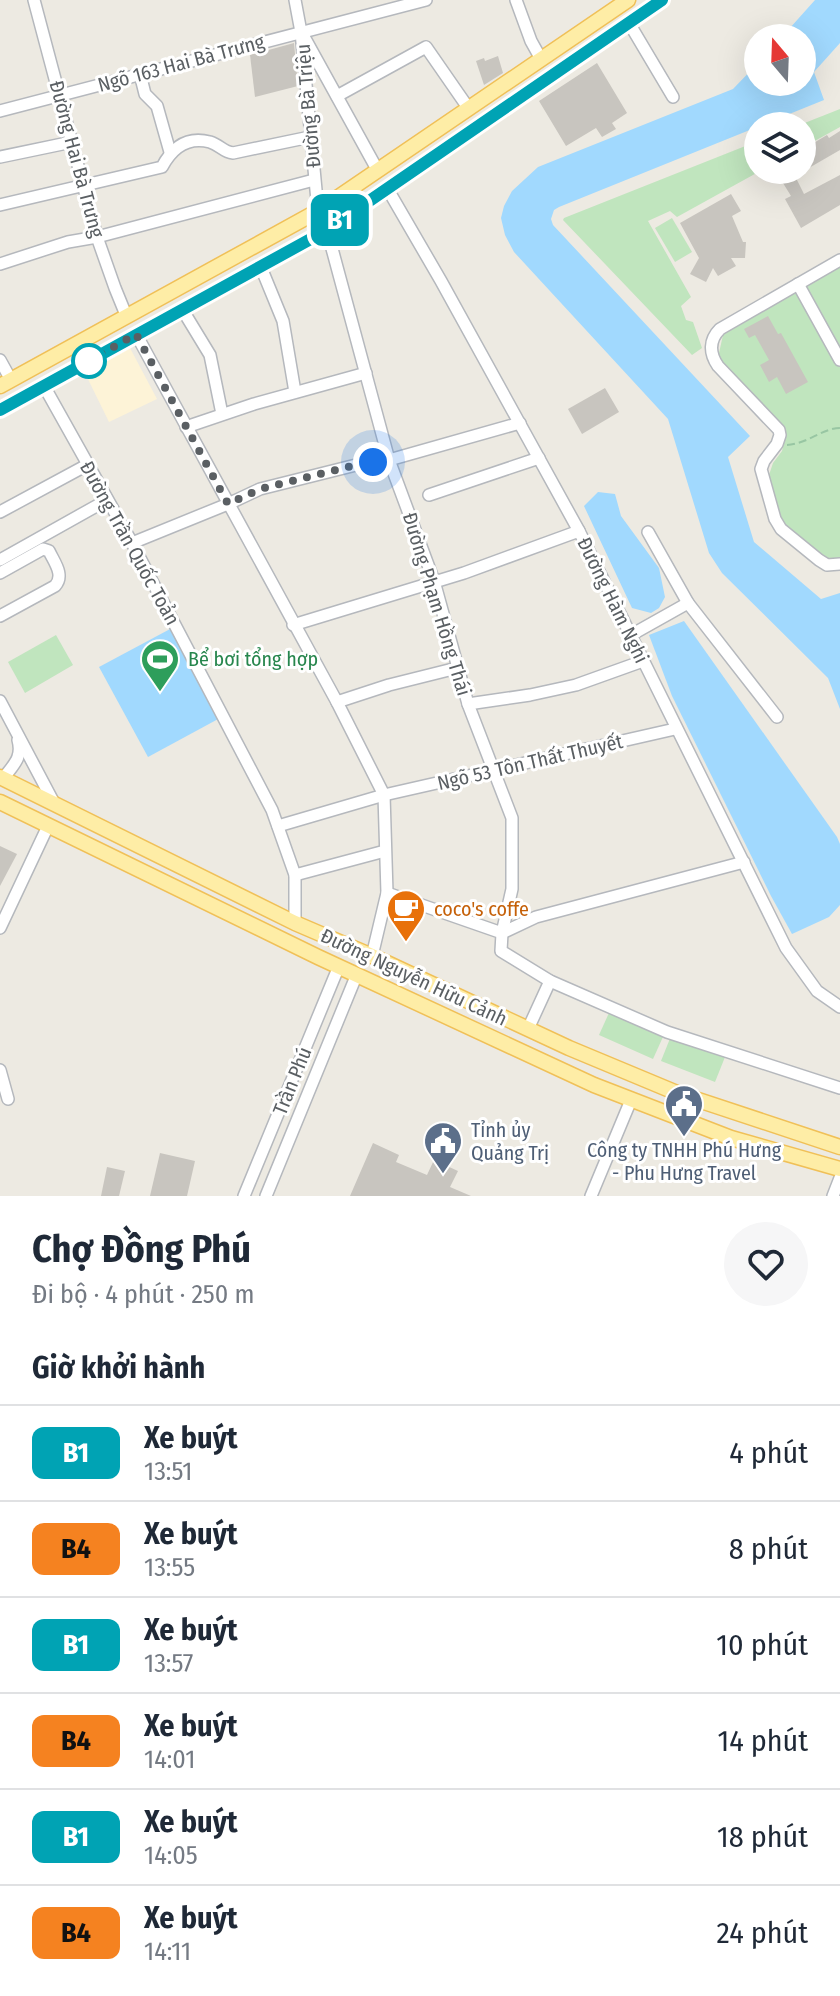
<!DOCTYPE html>
<html lang="vi">
<head>
<meta charset="utf-8">
<style>
  body { margin:0; font-family:"Fira Sans Condensed",sans-serif; background:#f6f6f7; color:#1f2937; height:100vh; display:flex; flex-direction:column; font-size:30px; white-space:nowrap }
  * { box-sizing:border-box; margin:0 }
  p { font-size:26px; color:#747a83 }
  .icon { flex:none; width:44px; height:44px; fill:none; stroke:currentColor; stroke-width:2; stroke-linecap:round; stroke-linejoin:round }
  .map { position:relative; height:1196px; overflow:hidden }
  .side { display:flex; flex-direction:column; background:#fff; flex:1 }
  .side>* { flex:none }
  .badge { padding:0 16px; border-radius:12px; font-size:28px; line-height:52px }
  .needle { width:52px; rotate:341deg }
  .buttons { position:absolute; left:744px; top:24px; display:grid; gap:16px }
  .buttons a { display:grid; place-items:center; width:72px; height:72px; border-radius:50%; background:#fff; box-shadow:0 8px 32px #0002; font-size:40px }
  .you { position:absolute; width:40px; height:40px; margin:-20px; border:6px solid #fff; border-radius:50%; background:#1a73e8; box-shadow:0 0 0 12px #1a73e833 }
  .map>.badge { position:absolute; translate:-50% -50%; box-shadow:0 0 0 4px #fff }
  h2 { padding:0 32px; font-size:30px; line-height:72px }
  .round { display:grid; place-items:center; flex:none; width:84px; height:84px; border-radius:42px; background:#f6f6f7 }
  .overview { display:flex; align-items:center; justify-content:space-between; height:136px; padding:0 32px }
  h1 { font-size:38px; font-weight:700; line-height:60px }
  ul { padding:0; list-style:none }
  li { display:flex; align-items:center; gap:24px; height:96px; padding:0 32px; border-top:2px solid #e0e1e3 }
  li div { flex:1 }
  li b { display:block; font-size:30px }
  li em { font-style:normal }
  li .badge { min-width:88px; font-weight:700; text-align:center }
  .map>svg:first-child { display:block }
  .commercial { fill:#fdf3d7 }
  .green { fill:#c0e5be }
  .water { fill:#a1d9fe }
  .building { fill:#c8c5bf }
  .lines { fill:none; stroke-linecap:round; stroke-linejoin:round }
  .minor-casing { stroke:#b5b8bd; stroke-width:14 }
  .major-casing { stroke:#f0c058; stroke-width:17 }
  .path { stroke:#98c6a3; stroke-width:2; stroke-dasharray:8 4; stroke-linecap:butt }
  .minor { stroke:#fff; stroke-width:11 }
  .major { stroke:#feeda6; stroke-width:14 }
  .line-casing { stroke:#fff; stroke-width:18 }
  .line { stroke:#00a3b4; stroke-width:12 }
  .walk { stroke:#5a5f63; stroke-width:8; stroke-dasharray:0 14.4 }
  .stop-dot { fill:#fff; stroke:#00a3b4; stroke-width:4 }
  .labels { text-anchor:middle; dominant-baseline:central; stroke-width:6; stroke-linejoin:round; paint-order:stroke }
  .street-label { font-size:20px; fill:#5a5f63; stroke:#fff }
  .leisure-label { font-size:20px; fill:#27864d; stroke:#fff; text-anchor:start }
  .food-label { font-size:20px; fill:#c56008; stroke:#fff; text-anchor:start }
  .service-label { font-size:20px; fill:#4e5e75; stroke:#fff; text-anchor:start }
</style>
</head>
<body>
<div class="map">
<svg width="840" height="1196" viewBox="0 0 840 1196">
  <rect width="100%" height="100%" fill="#edeae2"/>
  <path class="commercial" d="M130 348 157 399 109 422 84 371Z"/>
  <g class="green">
    <path d="M840 109V127L802 148V126H797Z"/>
    <path d="M758 141V170H762L677 217 670 211 648 221 691 297 681 306 686 320 693 322 702 348 692 355 563 220 564 218Z"/>
    <path d="M672 218 692 252 675 262 655 228Z"/>
    <path d="M840 267V560H828L784 526 767 481 773 463 782 451 785 439 783 426 720 364 719 353 723 335 741 322Z"/>
    <path d="M56 635 73 665 25 693 8 662Z"/>
    <path d="M613 1004 667 1028 653 1059 599 1035Z"/>
    <path d="M673 1031 727 1052 715 1082 661 1061Z"/>
  </g>
  <g class="water">
    <path d="M815 0H840V43L814 72 824 100 559 207 554 210 551 219 553 225 750 436 728 457 754 542 821 599 840 593V709L828 678 722 573 709 553 668 419 514 252 505 235 501 218 504 206 512 191 538 167 733 89 758 63V82H802V38H781Z"/>
    <path d="M598 492 615 494 621 516 659 568 665 597 659 608 651 613 632 608 584 506Z"/>
    <path d="M684 621 837 837 840 844V905L829 917 792 934 771 896 672 696 649 635Z"/>
    <path d="M172 628 220 718 148 757 99 667Z"/>
  </g>
  <g class="building">
    <path d="M294 43 298 86 255 97 250 55Z"/>
    <path d="M498 56 503 73 484 85 476 61 484 58 485 61Z"/>
    <path d="M597 63 627 113 612 123 616 129 602 137 596 128 566 146 539 101Z"/>
    <path d="M840 131V150L795 176 804 194 840 175V205L801 228 785 199 791 196 775 170H802V150L827 135 829 138Z"/>
    <path d="M731 194 741 211 732 216 743 242H746L745 258H731L736 266 718 276 713 268 706 282 690 274 699 258 680 223Z"/>
    <path d="M768 316 778 334 781 333 808 382 786 394 777 377 769 382 760 365 769 360 755 335 749 338 744 329Z"/>
    <path d="M605 388 619 412 582 434 568 409Z"/>
    <path d="M0 846 17 854 0 886Z"/>
    <path d="M373 1143 399 1155 396 1162 427 1175 434 1160 458 1171 450 1187 471 1196H350Z"/>
    <path d="M160 1153 195 1161 187 1196H150Z"/>
    <path d="M107 1167 125 1171 119 1196H101Z"/>
  </g>
  <g class="lines">
    <g class="minor-casing">
      <g id="minor">
        <path d="M34 0 97 237 115 288 126 315"/>
        <path d="M295 0 301 32 318 211"/>
        <path d="M516 0 531 41 541 59"/>
        <path d="M629 23 673 97"/>
        <path d="M303 35 378 171"/>
        <path d="M140 74 145 94 157 106 170 152"/>
        <path d="M337 96 426 47 469 109"/>
        <path d="M0 111 426 0"/>
        <path d="M0 157 72 142"/>
        <path d="M387 188 441 281 579 531 786 948 817 991 840 1007"/>
        <path d="M0 205 162 167C172 148 187 136 210 142 220 145 223 152 233 153L310 137"/>
        <path d="M327 230 389 460 434 581 468 704 512 818V889L502 933"/>
        <path d="M840 260 720 329C709 340 709 353 718 366L779 430 780 435 777 444 764 461 761 469 775 519 781 529 819 560 827 565 840 564"/>
        <path d="M0 264 68 242 97 237 314 180"/>
        <path d="M260 265 283 321 295 392"/>
        <path d="M798 284 840 360"/>
        <path d="M182 309 210 355 222 414"/>
        <path d="M136 334 337 702 384 795 387 893 372 956"/>
        <path d="M0 360 11 380"/>
        <path d="M44 386 132 543 272 810 295 875V923"/>
        <path d="M186 427 254 404 366 373"/>
        <path d="M429 495 539 458"/>
        <path d="M0 512 87 465"/>
        <path d="M648 532 688 603"/>
        <path d="M132 543 228 504 260 489 356 465 389 460 520 423"/>
        <path d="M0 560 107 500"/>
        <path d="M0 573 43 549 49 551C54 562 65 575 55 586L0 616"/>
        <path d="M293 625 464 573 579 531"/>
        <path d="M631 635 688 603 777 717"/>
        <path d="M0 701 54 803"/>
        <path d="M337 702 389 685 457 668"/>
        <path d="M468 704 530 695 576 685 643 661"/>
        <path d="M3 779C13 765 23 758 18 740"/>
        <path d="M278 826 384 795 675 729"/>
        <path d="M295 875 385 851"/>
        <path d="M387 893 502 933 501 951 550 981 667 1032 840 1088"/>
        <path d="M0 928 48 826"/>
        <path d="M502 933 536 917 744 862"/>
        <path d="M528 1029 550 981"/>
        <path d="M0 1070 8 1099"/>
        <path d="M244 1196 339 966"/>
        <path d="M266 1196 357 974"/>
        <path d="M591 1196 631 1100"/>
        <path d="M833 1196 840 1178"/>
      </g>
    </g>
    <g class="major-casing">
      <g id="major">
        <path d="M0 386 318 211 628 0"/>
        <path d="M0 410 327 230 662 0"/>
        <path d="M0 777 295 923 372 956 569 1048 677 1093 840 1147"/>
        <path d="M0 802 318 957 594 1085 731 1138 840 1169"/>
      </g>
    </g>
    <path class="path" d="M787 445C807 444 823 428 840 428"/>
    <use href="#minor" class="minor"/>
    <use href="#major" class="major"/>
  </g>
  <g class="lines">
    <g class="line-casing">
      <path id="line" d="M0 410 327 230 662 0"/>
    </g>
    <use href="#line" class="line"/>
    <path class="walk" d="M89 361 136 334 228 504 260 489 356 465 373 462"/>
  </g>
  <defs>
    <g id="stadium-pin" transform="scale(2)"><path d="M0 17L-7.5 6A9.5 9.5 0 1 1 7.5 6Z" fill="#2e9e5b" stroke="#fff"/><path d="M0-5a6.5 5 0 1 0 0 10a6.5 5 0 1 0 0-10ZM-3.5-1.8h7v3.6h-7Z" fill="#fff"/></g>
    <g id="cafe-pin" transform="scale(2)"><path d="M0 17L-7.5 6A9.5 9.5 0 1 1 7.5 6Z" fill="#e8710a" stroke="#fff"/><path d="M-5.5-4.5H6V0H3Q3 3.5 0 3.5H-2.5Q-5.5 3.5-5.5 0ZM3-3.2v2h1.7v-2ZM-6 4.5H4V6H-6Z" fill="#fff"/></g>
    <g id="civic-pin" transform="scale(2)"><path d="M0 17L-7.5 6A9.5 9.5 0 1 1 7.5 6Z" fill="#5c6f8a" stroke="#fff"/><path d="M-.6-6.5H3V-4.5H.6V-3L4-1V1h2V6H-6V1h2V-1L-.6-3ZM-1.2 2.5V6h2.4V2.5Z" fill="#fff"/></g>
  </defs>
  <g fill-rule="evenodd">
    <use href="#stadium-pin" x="160" y="659"/>
    <use href="#cafe-pin" x="406" y="909"/>
    <use href="#civic-pin" x="684" y="1104"/>
    <use href="#civic-pin" x="443" y="1141"/>
  </g>
  <circle class="stop-dot" cx="89" cy="361" r="16"/>
  <g class="labels">
    <g class="street-label">
      <text transform="translate(181 63) rotate(-15)">Ngõ 163 Hai Bà Trưng</text>
      <text transform="translate(308 106) rotate(-95)">Đường Bà Triệu</text>
      <text transform="translate(77 159) rotate(75)">Đường Hai Bà Trưng</text>
      <text transform="translate(130 543) rotate(61)">Đường Trần Quốc Toản</text>
      <text transform="translate(613 600) rotate(64)">Đường Hàm Nghi</text>
      <text transform="translate(437 604) rotate(73)">Đường Phạm Hồng Thái</text>
      <text transform="translate(530 762) rotate(-13)">Ngõ 53 Tôn Thất Thuyết</text>
      <text transform="translate(414 977) rotate(25)">Đường Nguyễn Hữu Cảnh</text>
      <text transform="translate(292 1081) rotate(-68)">Trần Phú</text>
    </g>
    <g class="leisure-label">
      <text x="188" y="659">Bể bơi tổng hợp</text>
    </g>
    <g class="food-label">
      <text x="434" y="909">coco's coffe</text>
    </g>
    <g class="service-label">
      <text x="471" y="1130">Tỉnh ủy<tspan x="471" dy="23">Quảng Trị</tspan></text>
      <text x="684" y="1150" text-anchor="middle">Công ty TNHH Phú Hưng<tspan x="684" dy="23">- Phu Hưng Travel</tspan></text>
    </g>
  </g>
</svg>
<div class="buttons">
<a><svg class="needle" viewBox="-14 -14 28 28"><path d="M0-13l5 13h-10z" fill="#e53935"/><path d="M0 13l5-13h-10z" fill="#747a83"/></svg></a>
<a><svg class="icon" aria-label="layers" viewBox="0 0 24 24"><path d="M12 4l9 5-9 5-9-5zM3 14l9 5 9-5"/></svg></a>
</div>
<div class="you" style="left:373px;top:462px"></div>
<b class="badge" style="left:340px;top:220px;background:#00a3b4;color:#fff">B1</b>
</div>
<section class="side">
<div class="overview"><div><h1>Chợ Đồng Phú</h1><p>Đi bộ · 4 phút · 250 m</p></div><a class="round"><svg class="icon" aria-label="heart" viewBox="0 0 24 24"><path d="M12 20l-8-8c-3-5 5-10 8-4 3-6 11-1 8 4z"/></svg></a></div>
<h2>Giờ khởi hành</h2>
<ul>
<li><span class="badge" style="background:#00a3b4;color:#fff">B1</span><div><b>Xe buýt</b><p>13:51</p></div><em>4 phút</em></li>
<li><span class="badge" style="background:#f58220;color:#111">B4</span><div><b>Xe buýt</b><p>13:55</p></div><em>8 phút</em></li>
<li><span class="badge" style="background:#00a3b4;color:#fff">B1</span><div><b>Xe buýt</b><p>13:57</p></div><em>10 phút</em></li>
<li><span class="badge" style="background:#f58220;color:#111">B4</span><div><b>Xe buýt</b><p>14:01</p></div><em>14 phút</em></li>
<li><span class="badge" style="background:#00a3b4;color:#fff">B1</span><div><b>Xe buýt</b><p>14:05</p></div><em>18 phút</em></li>
<li><span class="badge" style="background:#f58220;color:#111">B4</span><div><b>Xe buýt</b><p>14:11</p></div><em>24 phút</em></li>
</ul>
</section>
</body>
</html>
